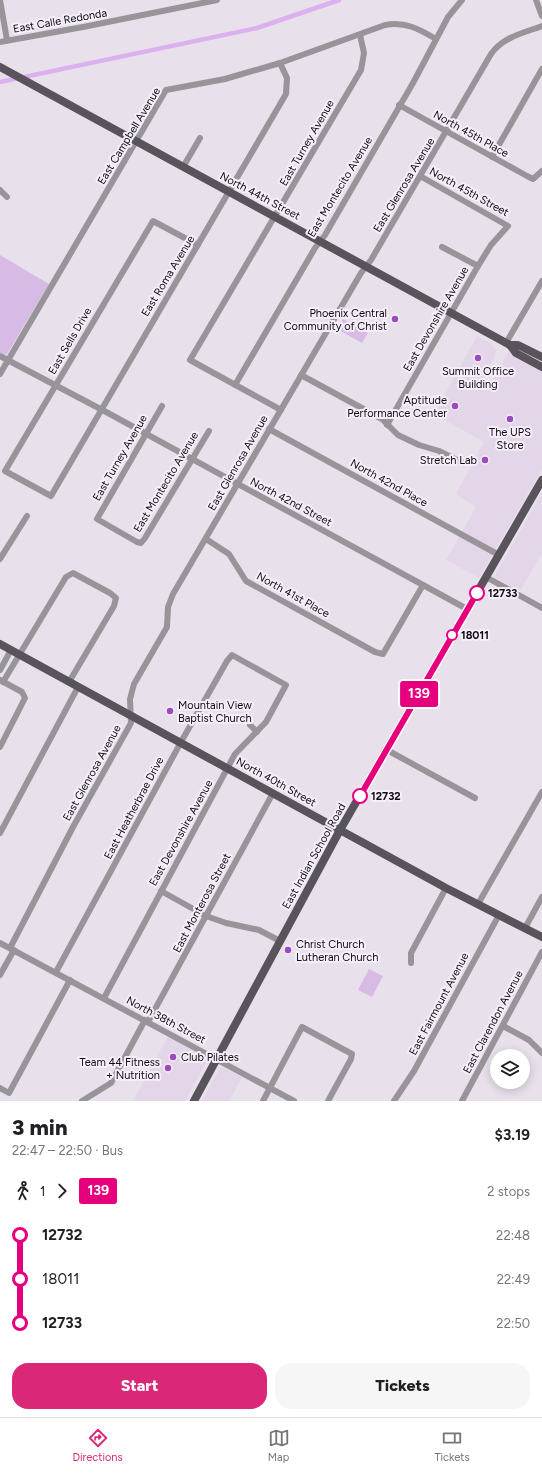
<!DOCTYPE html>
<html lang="en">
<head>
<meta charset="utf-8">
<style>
  body { margin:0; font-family:Figtree,sans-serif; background:#f6f6f6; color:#202124; height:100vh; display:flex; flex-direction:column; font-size:15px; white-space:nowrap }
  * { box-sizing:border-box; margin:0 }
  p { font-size:13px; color:#757577 }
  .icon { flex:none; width:22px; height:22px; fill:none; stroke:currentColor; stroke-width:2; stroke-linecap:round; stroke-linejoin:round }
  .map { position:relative; height:1101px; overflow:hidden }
  .side { display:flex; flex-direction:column; background:#fff; flex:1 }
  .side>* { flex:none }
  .badge { padding:0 8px; border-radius:3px; font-size:14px; line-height:26px }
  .tools { position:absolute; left:490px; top:1049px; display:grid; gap:8px }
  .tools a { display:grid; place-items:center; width:40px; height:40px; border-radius:50%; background:#fff; box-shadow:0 2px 10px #0003; font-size:20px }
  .map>.badge { position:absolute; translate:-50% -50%; box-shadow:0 0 0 2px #fff }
  .legs { display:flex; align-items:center; gap:6px; height:44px; padding:0 12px; font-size:13px }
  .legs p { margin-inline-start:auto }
  .headline { display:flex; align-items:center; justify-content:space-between; height:68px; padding:0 12px }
  h1 { font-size:22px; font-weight:800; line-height:30px }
  .cta { display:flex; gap:8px; margin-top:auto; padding:8px 12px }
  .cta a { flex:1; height:46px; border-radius:16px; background:#db2777; color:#fff; font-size:16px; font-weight:800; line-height:46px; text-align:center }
  .cta a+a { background:#f6f6f6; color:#202124 }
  ul { padding:0 12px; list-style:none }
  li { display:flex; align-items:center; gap:14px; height:44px; font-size:15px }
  li i { display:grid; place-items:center; width:6px; height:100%; margin:0 5px; background:currentColor }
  li i::after { content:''; width:10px; height:10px; margin:-5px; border:3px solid; border-radius:50%; background:#fff }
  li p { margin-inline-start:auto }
  li:first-child i { background:linear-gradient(#0000 50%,currentColor 0) }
  li:last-child i { background:linear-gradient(currentColor 50%,#0000 0) }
  .tab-bar { display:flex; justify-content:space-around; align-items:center; height:56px; border-top:1px solid #e0e0e0; background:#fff; font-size:11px; color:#757577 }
  .tab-bar a { display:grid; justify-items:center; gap:2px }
  .tab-bar .active { color:#db2777 }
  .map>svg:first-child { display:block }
  .built { fill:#e2d6e8 }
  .green { fill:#d7bbe5 }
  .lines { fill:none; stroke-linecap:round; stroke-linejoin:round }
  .canal { stroke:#dbb0ef; stroke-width:4.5 }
  .minor { stroke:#989499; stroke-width:6 }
  .major { stroke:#59545c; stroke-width:8 }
  .line-1-casing { stroke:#fff; stroke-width:9 }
  .line-1 { stroke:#e6007e; stroke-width:6 }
  .poi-dot { fill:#9b4cbc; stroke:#f6eefa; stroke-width:1.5 }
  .stop-1-dot { fill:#fff; stroke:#e6007e; stroke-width:2 }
  .labels { text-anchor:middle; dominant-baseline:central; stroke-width:4; stroke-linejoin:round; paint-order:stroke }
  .street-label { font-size:11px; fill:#0e0c0f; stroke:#f6eefa }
  .poi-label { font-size:11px; fill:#0e0c0f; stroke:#f6eefa; text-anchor:end }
  .stop-label { font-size:11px; font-weight:bold; fill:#0e0c0f; stroke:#f6eefa; text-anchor:start }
</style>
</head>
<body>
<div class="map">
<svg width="542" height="1101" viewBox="0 0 542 1101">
  <rect width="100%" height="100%" fill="#e8e1ec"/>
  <g class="built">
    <path d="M477 336 491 343 496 351 495 356 481 382 489 386 508 352 542 371V469L479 578 446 560 476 507 456 494 484 442 434 414Z"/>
    <path d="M542 493V553L520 591 494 577Z"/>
    <path d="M168 1036 205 1058 207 1061 185 1101H133Z"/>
    <path d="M220 1068H223L242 1077 229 1101H202Z"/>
  </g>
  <g class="green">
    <path d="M0 255 49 284 7 354 5 355 0 353Z"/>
    <path d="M343 319 368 333 362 343 337 329Z"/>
    <path d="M369 969 383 976 372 997 358 990Z"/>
  </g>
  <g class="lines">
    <path class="canal" d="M0 82 257 28 339 0"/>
    <g class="minor">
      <path d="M0 0 7 40"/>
      <path d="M536 0 542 16"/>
      <path d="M0 42 83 27 217 0"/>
      <path d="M399 105 527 176 533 179 542 171"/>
      <path d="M492 157 542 69"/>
      <path d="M183 167 200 138"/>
      <path d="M0 190 7 197"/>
      <path d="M198 245 153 221 5 471 51 496 286 94 287 78 280 63"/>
      <path d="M442 247 478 266"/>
      <path d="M506 343 542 281"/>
      <path d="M0 356 108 413 467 609"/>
      <path d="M0 374 166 90 225 79 280 63 385 25C405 21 419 29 436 39"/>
      <path d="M301 375 382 419 398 435 419 445 439 451 463 463"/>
      <path d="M235 385 315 248 325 235 413 83 448 17 462 0"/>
      <path d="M162 406 97 519 137 542 141 543 145 538 209 431"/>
      <path d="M281 410 190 360 361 70 364 53 360 35"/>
      <path d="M387 425 478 266 491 245 508 226 420 176"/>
      <path d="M269 429 499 555"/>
      <path d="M206 539 229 554 246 581 375 652 383 654 423 585"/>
      <path d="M0 559 27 516"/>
      <path d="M486 577 542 608"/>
      <path d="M0 670 11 650"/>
      <path d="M0 680 22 692 25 698 0 747"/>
      <path d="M3 682 66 577 73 573 110 593 116 598 114 606 69 682"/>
      <path d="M250 725 257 732"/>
      <path d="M387 750 475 798"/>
      <path d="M0 833 78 687"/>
      <path d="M161 891 206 916 226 923 259 930 280 941"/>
      <path d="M478 904 542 792"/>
      <path d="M525 928 542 897"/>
      <path d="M0 943 294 1101"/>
      <path d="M10 948 73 827 131 723 130 699 134 684 167 627 168 607 173 594 361 273 371 260 491 54C503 37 523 33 542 26"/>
      <path d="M411 963V953L446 888"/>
      <path d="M56 972 181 742 227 661 232 655 286 685 266 722 235 754 104 998"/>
      <path d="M0 975 14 950"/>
      <path d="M148 1022 273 793"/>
      <path d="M503 1026 529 1040 542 1053"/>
      <path d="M0 1088 9 1093 70 980"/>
      <path d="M82 1101 111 1083 145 1020"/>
      <path d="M263 1101 302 1027 352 1054 351 1059 328 1101"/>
      <path d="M394 1101 414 1071 499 915"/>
      <path d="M462 1101 542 952"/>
    </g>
    <g class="major">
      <path d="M0 67 510 345 516 353 542 367"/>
      <path d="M510 345H518L542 357"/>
      <path d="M0 644 446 888 542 937"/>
      <path d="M194 1101 340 830 542 480"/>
    </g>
  </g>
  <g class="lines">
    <g class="line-1-casing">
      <path id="line-1" d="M360 796 477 593"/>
    </g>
    <use href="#line-1" class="line-1"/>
  </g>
  <g class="poi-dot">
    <circle cx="395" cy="319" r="4"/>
    <circle cx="478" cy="358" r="4"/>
    <circle cx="455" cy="406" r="4"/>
    <circle cx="510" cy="419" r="4"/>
    <circle cx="485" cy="460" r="4"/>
    <circle cx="170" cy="711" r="4"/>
    <circle cx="288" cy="950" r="4"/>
    <circle cx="173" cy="1057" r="4"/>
    <circle cx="168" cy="1068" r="4"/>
  </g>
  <g class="stop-1-dot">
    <circle cx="477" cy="593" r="7"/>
    <circle cx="452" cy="635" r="5"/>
    <circle cx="360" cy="796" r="7"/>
  </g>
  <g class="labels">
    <g class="street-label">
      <text transform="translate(60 21) rotate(-10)">East Calle Redonda</text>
      <text transform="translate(471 134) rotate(29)">North 45th Place</text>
      <text transform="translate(129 136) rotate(-59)">East Campbell Avenue</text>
      <text transform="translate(307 143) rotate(-60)">East Turney Avenue</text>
      <text transform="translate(404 185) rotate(-59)">East Glenrosa Avenue</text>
      <text transform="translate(340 187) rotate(-59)">East Montecito Avenue</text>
      <text transform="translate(469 192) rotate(29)">North 45th Street</text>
      <text transform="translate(260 196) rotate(28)">North 44th Street</text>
      <text transform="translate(168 276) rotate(-59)">East Roma Avenue</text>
      <text transform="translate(436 319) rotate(-60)">East Devonshire Avenue</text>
      <text transform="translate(70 341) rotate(-60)">East Sells Drive</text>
      <text transform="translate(120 458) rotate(-60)">East Turney Avenue</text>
      <text transform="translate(238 463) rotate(-60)">East Glenrosa Avenue</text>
      <text transform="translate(166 482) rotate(-59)">East Montecito Avenue</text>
      <text transform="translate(389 483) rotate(29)">North 42nd Place</text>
      <text transform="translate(291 502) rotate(28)">North 42nd Street</text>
      <text transform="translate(293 595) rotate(29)">North 41st Place</text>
      <text transform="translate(92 773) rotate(-61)">East Glenrosa Avenue</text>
      <text transform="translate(276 782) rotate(29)">North 40th Street</text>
      <text transform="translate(134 808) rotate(-62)">East Heatherbrae Drive</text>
      <text transform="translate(181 833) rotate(-61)">East Devonshire Avenue</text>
      <text transform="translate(314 856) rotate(-61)">East Indian School Road</text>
      <text transform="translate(202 903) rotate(-62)">East Monterosa Street</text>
      <text transform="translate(439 1004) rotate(-62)">East Fairmount Avenue</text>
      <text transform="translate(166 1020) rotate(28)">North 38th Street</text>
      <text transform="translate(493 1022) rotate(-62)">East Clarendon Avenue</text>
    </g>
    <g class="poi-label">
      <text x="387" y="313">Phoenix Central<tspan x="387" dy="13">Community of Christ</tspan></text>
      <text x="478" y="371" text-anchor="middle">Summit Office<tspan x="478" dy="13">Building</tspan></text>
      <text x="447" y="400">Aptitude<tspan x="447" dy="13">Performance Center</tspan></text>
      <text x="510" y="432" text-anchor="middle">The UPS<tspan x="510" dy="13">Store</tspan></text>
      <text x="477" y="460">Stretch Lab</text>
      <text x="178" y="705" text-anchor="start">Mountain View<tspan x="178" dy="13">Baptist Church</tspan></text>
      <text x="296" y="944" text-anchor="start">Christ Church<tspan x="296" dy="13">Lutheran Church</tspan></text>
      <text x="181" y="1057" text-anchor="start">Club Pilates</text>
      <text x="160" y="1062">Team 44 Fitness<tspan x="160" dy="13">+ Nutrition</tspan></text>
    </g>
    <g class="stop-label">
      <text x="488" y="593">12733</text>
      <text x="461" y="635">18011</text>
      <text x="371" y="796">12732</text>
    </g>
  </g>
</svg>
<div class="tools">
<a><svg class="icon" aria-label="layers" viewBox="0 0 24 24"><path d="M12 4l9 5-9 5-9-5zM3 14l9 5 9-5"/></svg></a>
</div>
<b class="badge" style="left:419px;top:694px;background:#e6007e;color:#fff">139</b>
</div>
<section class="side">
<div class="headline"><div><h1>3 min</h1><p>22:47 – 22:50 · Bus</p></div><b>$3.19</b></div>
<div class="legs"><svg class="icon" aria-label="walk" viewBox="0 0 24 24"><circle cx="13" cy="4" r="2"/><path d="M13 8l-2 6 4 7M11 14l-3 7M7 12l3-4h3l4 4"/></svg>1<svg class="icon" aria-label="forward" viewBox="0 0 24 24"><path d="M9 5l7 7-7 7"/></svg><b class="badge" style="background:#e6007e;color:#fff">139</b><p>2 stops</p></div>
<ul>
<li><i style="color:#e6007e"></i><b>12732</b><p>22:48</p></li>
<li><i style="color:#e6007e"></i><span>18011</span><p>22:49</p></li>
<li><i style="color:#e6007e"></i><b>12733</b><p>22:50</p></li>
</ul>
<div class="cta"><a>Start</a><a>Tickets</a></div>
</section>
<nav class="tab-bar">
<a class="active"><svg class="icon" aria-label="directions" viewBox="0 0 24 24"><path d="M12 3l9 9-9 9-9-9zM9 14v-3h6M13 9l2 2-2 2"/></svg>Directions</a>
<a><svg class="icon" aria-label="map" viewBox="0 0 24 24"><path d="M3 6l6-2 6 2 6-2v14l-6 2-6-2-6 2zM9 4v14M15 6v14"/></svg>Map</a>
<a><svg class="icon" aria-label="tickets" viewBox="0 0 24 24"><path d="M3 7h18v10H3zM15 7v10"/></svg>Tickets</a>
</nav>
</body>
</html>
